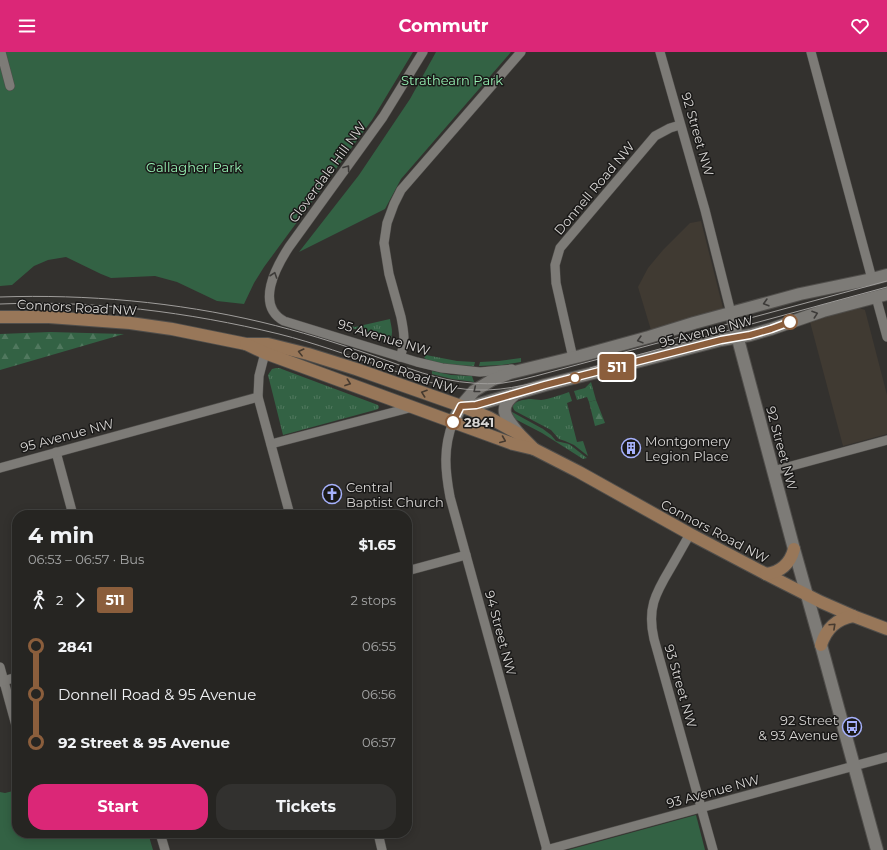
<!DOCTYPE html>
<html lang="en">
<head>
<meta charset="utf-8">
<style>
  body { margin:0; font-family:Montserrat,sans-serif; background:#32312f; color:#f1f3f6; height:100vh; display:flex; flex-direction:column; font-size:15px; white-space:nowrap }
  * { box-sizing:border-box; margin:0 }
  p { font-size:13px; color:#a4a5a5 }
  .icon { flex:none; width:22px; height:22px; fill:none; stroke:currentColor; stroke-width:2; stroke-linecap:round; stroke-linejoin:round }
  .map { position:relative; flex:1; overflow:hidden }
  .panel { position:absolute; left:12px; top:458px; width:400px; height:328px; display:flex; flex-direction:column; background:#262522; border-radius:16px; box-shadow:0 2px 10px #0003,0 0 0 1px #424240 }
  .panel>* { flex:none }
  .badge { padding:0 8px; border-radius:3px; font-size:14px; line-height:26px }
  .map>.badge { position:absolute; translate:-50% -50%; box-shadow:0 0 0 2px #fff }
  .legs { display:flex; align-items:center; gap:6px; height:44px; padding:0 16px; font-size:13px }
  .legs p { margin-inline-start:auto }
  .overview { display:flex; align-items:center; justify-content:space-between; height:68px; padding:0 16px }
  h1 { font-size:22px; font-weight:700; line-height:30px }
  .primary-button { display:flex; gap:8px; margin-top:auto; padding:8px 16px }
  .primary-button a { flex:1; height:46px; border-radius:16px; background:#db2777; color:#fff; font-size:16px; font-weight:700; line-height:46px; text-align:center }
  .primary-button a+a { background:#32312f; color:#f1f3f6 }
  ul { padding:0 16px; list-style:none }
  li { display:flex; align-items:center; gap:14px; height:48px; font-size:15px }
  li i { display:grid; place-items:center; width:6px; height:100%; margin:0 5px; background:currentColor }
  li i::after { content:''; width:10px; height:10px; margin:-5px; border:3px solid; border-radius:50%; background:#262522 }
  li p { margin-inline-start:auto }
  li:first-child i { background:linear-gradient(#0000 50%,currentColor 0) }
  li:last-child i { background:linear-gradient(currentColor 50%,#0000 0) }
  header { display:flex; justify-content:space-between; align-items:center; height:52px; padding:0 16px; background:#db2777; color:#fff; font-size:18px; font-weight:700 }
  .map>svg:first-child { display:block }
  .built { fill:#403a32 }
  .grass { fill:url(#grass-tufts) }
  .forest { fill:url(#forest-firs) }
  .park { fill:#336244 }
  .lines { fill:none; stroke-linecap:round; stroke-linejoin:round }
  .minor-casing { stroke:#504e4b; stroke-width:10 }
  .tertiary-casing { stroke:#504e4b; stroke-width:14 }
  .secondary-casing { stroke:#504e4b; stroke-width:14 }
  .minor { stroke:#7d7b77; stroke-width:9 }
  .tertiary { stroke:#7d7b77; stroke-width:12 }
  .secondary { stroke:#987759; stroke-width:12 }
  .tram { stroke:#9f9d9b; stroke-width:1 }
  .oneway { stroke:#3d3b39 }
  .oneway2 { stroke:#463a2f }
  .line-1-casing { stroke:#fff; stroke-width:9 }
  .line-1 { stroke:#8b5e3c; stroke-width:6 }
  .stop-1-dot { fill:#fff; stroke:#8b5e3c; stroke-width:2 }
  .labels { text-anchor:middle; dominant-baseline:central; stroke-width:3; stroke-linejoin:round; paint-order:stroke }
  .park-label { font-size:13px; fill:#96f0b3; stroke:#1a1918 }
  .street-label { font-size:13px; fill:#d8d6d4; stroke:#1a1918 }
  .stop-label { font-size:13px; font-weight:bold; fill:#d8d6d4; stroke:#1a1918; text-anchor:start }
  .poi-label { font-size:13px; fill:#d8d6d4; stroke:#1a1918; text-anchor:start }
</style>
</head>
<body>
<header><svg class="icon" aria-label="menu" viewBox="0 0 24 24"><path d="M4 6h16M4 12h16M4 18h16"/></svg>Commutr<svg class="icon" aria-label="heart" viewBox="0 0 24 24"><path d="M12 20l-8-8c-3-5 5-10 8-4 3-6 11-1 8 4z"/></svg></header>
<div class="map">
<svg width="887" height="798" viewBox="0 0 887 798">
  <defs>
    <pattern id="grass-tufts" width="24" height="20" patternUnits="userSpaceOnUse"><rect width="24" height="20" fill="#336244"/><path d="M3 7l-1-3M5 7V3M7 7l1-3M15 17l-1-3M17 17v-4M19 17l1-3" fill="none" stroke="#50785e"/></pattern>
    <pattern id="forest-firs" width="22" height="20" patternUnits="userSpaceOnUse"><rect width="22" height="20" fill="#336244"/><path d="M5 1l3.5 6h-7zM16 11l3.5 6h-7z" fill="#50785e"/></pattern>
  </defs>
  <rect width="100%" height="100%" fill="#33312e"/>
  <g class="built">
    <path d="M701 169 723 256 651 278 638 235 648 216 663 198 690 171Z"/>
    <path d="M853 254 865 258 887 343V382L843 394 809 266Z"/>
  </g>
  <g class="grass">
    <path d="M390 267C391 274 394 281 390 288H387L340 272V271L355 275Z"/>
    <path d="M426 303 457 309 475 310 474 314C459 313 437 314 424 306Z"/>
    <path d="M521 306V310L502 313 479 314 480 310 499 309Z"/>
    <path d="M276 316H279L378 353 379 355 378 357 375 358 283 383 268 323 272 317Z"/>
    <path d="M432 319 451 323 472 324 474 330 452 327 432 322Z"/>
    <path d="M591 330 596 348 589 350 587 345 577 348 574 339 585 336Z"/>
    <path d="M569 340 572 349 567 351 577 390 583 389 588 404 574 393 565 389 559 387 551 378 515 359C507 350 525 347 531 347 534 347 537 348 541 348 550 347 560 343 569 340Z"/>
    <path d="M510 360H512L543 377 551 383 556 389 569 392 587 406 583 407 542 381 515 367Z"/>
  </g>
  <g class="forest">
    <path d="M50 280 124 282 0 318V282Z"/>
    <path d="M596 348 605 371 595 374 589 350Z"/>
  </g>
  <g class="park">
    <path d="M0 0H413L372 68 264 215 254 231 244 252 217 249 177 230 155 224 111 226 101 222 66 205 48 208 34 214 12 233 0 234Z"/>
    <path d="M436 0H511L401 127 385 157 299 200 359 123 410 47Z"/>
    <path d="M17 738V781H148L153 798H0V740L5 741Z"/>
    <path d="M696 763 705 798H568Z"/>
  </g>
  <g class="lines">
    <g class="minor-casing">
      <g id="minor">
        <path d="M1 0 10 34"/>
        <path d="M423 0 383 65 289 195C276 215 255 253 284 269L417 310 442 316 480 320 512 317"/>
        <path d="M660 0 705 158 731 261"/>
        <path d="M811 0 872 227"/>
        <path d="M876 245 887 285"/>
        <path d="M265 301 259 324 258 345 290 463"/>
        <path d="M400 305C406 290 404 280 401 265L389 222 384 191 387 171 394 152 401 138 521 0"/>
        <path d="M573 306 556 231 555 213 560 196 655 84 670 76 680 73"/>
        <path d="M453 370C443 396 445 418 450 445L547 798"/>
        <path d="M271 392 413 355"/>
        <path d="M56 400 73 463"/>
        <path d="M0 416 258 345"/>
        <path d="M773 419 887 388"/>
        <path d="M690 482C683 494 677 505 670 517 655 542 647 557 654 587L713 798"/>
        <path d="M407 519 466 503"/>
        <path d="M0 615 17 677"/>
        <path d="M0 630 17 625"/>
        <path d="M160 781 165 798"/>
        <path d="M378 781 382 798"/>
        <path d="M546 798 887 705"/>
      </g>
    </g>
    <g class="tertiary-casing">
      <g id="tertiary">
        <path d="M731 261 794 497 821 593 877 798"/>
        <path d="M515 342C496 357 507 367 519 382"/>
        <path d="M461 354 476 353 545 333 613 316 721 288 750 283 771 277 823 259 887 242"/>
        <path d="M453 370 461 354 474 339 492 328 510 321 580 304 649 285 694 271 800 242 872 227 887 223"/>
      </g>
    </g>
    <g class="secondary-casing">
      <g id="secondary">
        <path d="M0 265H49L130 271 172 277 246 292H268L308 302 356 317 461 354 488 365 519 382 534 397"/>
        <path d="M246 292 265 301 453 370 513 392 534 397 579 420 690 482 766 522 821 550 853 564 887 577"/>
        <path d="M766 522C781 520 790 512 794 497"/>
        <path d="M821 593C826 577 836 567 853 564"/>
      </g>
    </g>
    <use href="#minor" class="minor"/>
    <use href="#tertiary" class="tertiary"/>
    <use href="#secondary" class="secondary"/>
    <g class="tram">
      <path d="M0 245C87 242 176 250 261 270 299 279 337 291 374 304 406 315 438 329 472 331 482 332 493 332 503 331 518 329 532 325 547 321L887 229"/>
      <path d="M0 252C94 248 188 260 279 282 315 291 350 304 386 316 415 326 445 337 477 338 508 339 538 330 569 322"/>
      <path d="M590 316 887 235"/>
    </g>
  </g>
  <defs><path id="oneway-chevron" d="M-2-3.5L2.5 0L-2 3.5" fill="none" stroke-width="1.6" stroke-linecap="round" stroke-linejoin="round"/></defs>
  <g class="oneway">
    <use href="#oneway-chevron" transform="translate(347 116) rotate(-54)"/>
    <use href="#oneway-chevron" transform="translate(274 223) rotate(-71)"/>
    <use href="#oneway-chevron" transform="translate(766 251) rotate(164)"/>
    <use href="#oneway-chevron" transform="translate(815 262) rotate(-19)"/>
    <use href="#oneway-chevron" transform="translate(640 288) rotate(164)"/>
    <use href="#oneway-chevron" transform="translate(476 338) rotate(141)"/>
  </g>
  <g class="oneway2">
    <use href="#oneway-chevron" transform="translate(301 300) rotate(-166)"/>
    <use href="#oneway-chevron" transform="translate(348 331) rotate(20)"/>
    <use href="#oneway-chevron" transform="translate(424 341) rotate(-161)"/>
    <use href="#oneway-chevron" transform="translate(503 388) rotate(22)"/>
    <use href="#oneway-chevron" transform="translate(833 574) rotate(-43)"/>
  </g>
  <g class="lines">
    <g class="line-1-casing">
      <path id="line-1" d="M453 370 461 354 476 353 545 333 721 288 750 283 771 277 790 270"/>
    </g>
    <use href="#line-1" class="line-1"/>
  </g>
  <defs>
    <g id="building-ring" transform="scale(1)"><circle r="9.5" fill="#1a1918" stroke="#a6b1fc" stroke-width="1.5"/><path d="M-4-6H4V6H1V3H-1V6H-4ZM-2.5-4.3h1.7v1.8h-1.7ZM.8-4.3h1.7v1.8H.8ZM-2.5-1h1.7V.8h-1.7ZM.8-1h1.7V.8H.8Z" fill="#a6b1fc"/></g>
    <g id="church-ring" transform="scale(1)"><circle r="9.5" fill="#1a1918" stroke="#a6b1fc" stroke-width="1.5"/><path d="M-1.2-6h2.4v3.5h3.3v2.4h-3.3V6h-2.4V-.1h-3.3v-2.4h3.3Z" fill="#a6b1fc"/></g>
    <g id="bus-ring" transform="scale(1)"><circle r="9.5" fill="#1a1918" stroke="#a6b1fc" stroke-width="1.5"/><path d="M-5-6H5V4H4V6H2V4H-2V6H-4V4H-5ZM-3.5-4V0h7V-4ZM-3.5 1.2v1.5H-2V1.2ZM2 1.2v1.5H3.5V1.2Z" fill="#a6b1fc"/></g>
  </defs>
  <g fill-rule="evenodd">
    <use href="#building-ring" x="631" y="396"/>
    <use href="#church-ring" x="332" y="442"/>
    <use href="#bus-ring" x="852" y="675"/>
  </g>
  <g class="stop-1-dot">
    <circle cx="790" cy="270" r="7"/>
    <circle cx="575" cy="326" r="5"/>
    <circle cx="453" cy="370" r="7"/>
  </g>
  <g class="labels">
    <g class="park-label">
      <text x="452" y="28">Strathearn Park</text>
      <text x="194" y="115">Gallagher Park</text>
    </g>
    <g class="street-label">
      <text transform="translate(698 82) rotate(74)">92 Street NW</text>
      <text transform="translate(327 120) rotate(-54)">Cloverdale Hill NW</text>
      <text transform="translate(594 136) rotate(-50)">Donnell Road NW</text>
      <text transform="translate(77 255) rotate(3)">Connors Road NW</text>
      <text transform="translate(706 279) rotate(-14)">95 Avenue NW</text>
      <text transform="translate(384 285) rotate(17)">95 Avenue NW</text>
      <text transform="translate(400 318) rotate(19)">Connors Road NW</text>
      <text transform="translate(67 383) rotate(-15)">95 Avenue NW</text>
      <text transform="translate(782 396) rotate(75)">92 Street NW</text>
      <text transform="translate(715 479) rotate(28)">Connors Road NW</text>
      <text transform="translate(501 581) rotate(75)">94 Street NW</text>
      <text transform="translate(681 634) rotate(74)">93 Street NW</text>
      <text transform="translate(713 739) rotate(-15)">93 Avenue NW</text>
    </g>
    <g class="stop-label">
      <text x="464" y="370">2841</text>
    </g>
    <g class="poi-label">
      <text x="645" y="389">Montgomery<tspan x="645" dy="15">Legion Place</tspan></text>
      <text x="346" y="435">Central<tspan x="346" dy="15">Baptist Church</tspan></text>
      <text x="838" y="668" text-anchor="end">92 Street<tspan x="838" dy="15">&amp; 93 Avenue</tspan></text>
    </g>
  </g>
</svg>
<b class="badge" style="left:617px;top:315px;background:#8b5e3c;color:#fff">511</b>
<section class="panel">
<div class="overview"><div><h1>4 min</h1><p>06:53 – 06:57 · Bus</p></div><b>$1.65</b></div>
<div class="legs"><svg class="icon" aria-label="walk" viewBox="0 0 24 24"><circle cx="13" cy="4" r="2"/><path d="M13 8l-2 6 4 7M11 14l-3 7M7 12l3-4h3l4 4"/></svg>2<svg class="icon" aria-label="forward" viewBox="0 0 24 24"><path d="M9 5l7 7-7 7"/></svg><b class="badge" style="background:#8b5e3c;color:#fff">511</b><p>2 stops</p></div>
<ul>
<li><i style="color:#8b5e3c"></i><b>2841</b><p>06:55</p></li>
<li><i style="color:#8b5e3c"></i><span>Donnell Road &amp; 95 Avenue</span><p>06:56</p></li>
<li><i style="color:#8b5e3c"></i><b>92 Street &amp; 95 Avenue</b><p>06:57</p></li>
</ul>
<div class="primary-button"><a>Start</a><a>Tickets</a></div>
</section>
</div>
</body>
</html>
